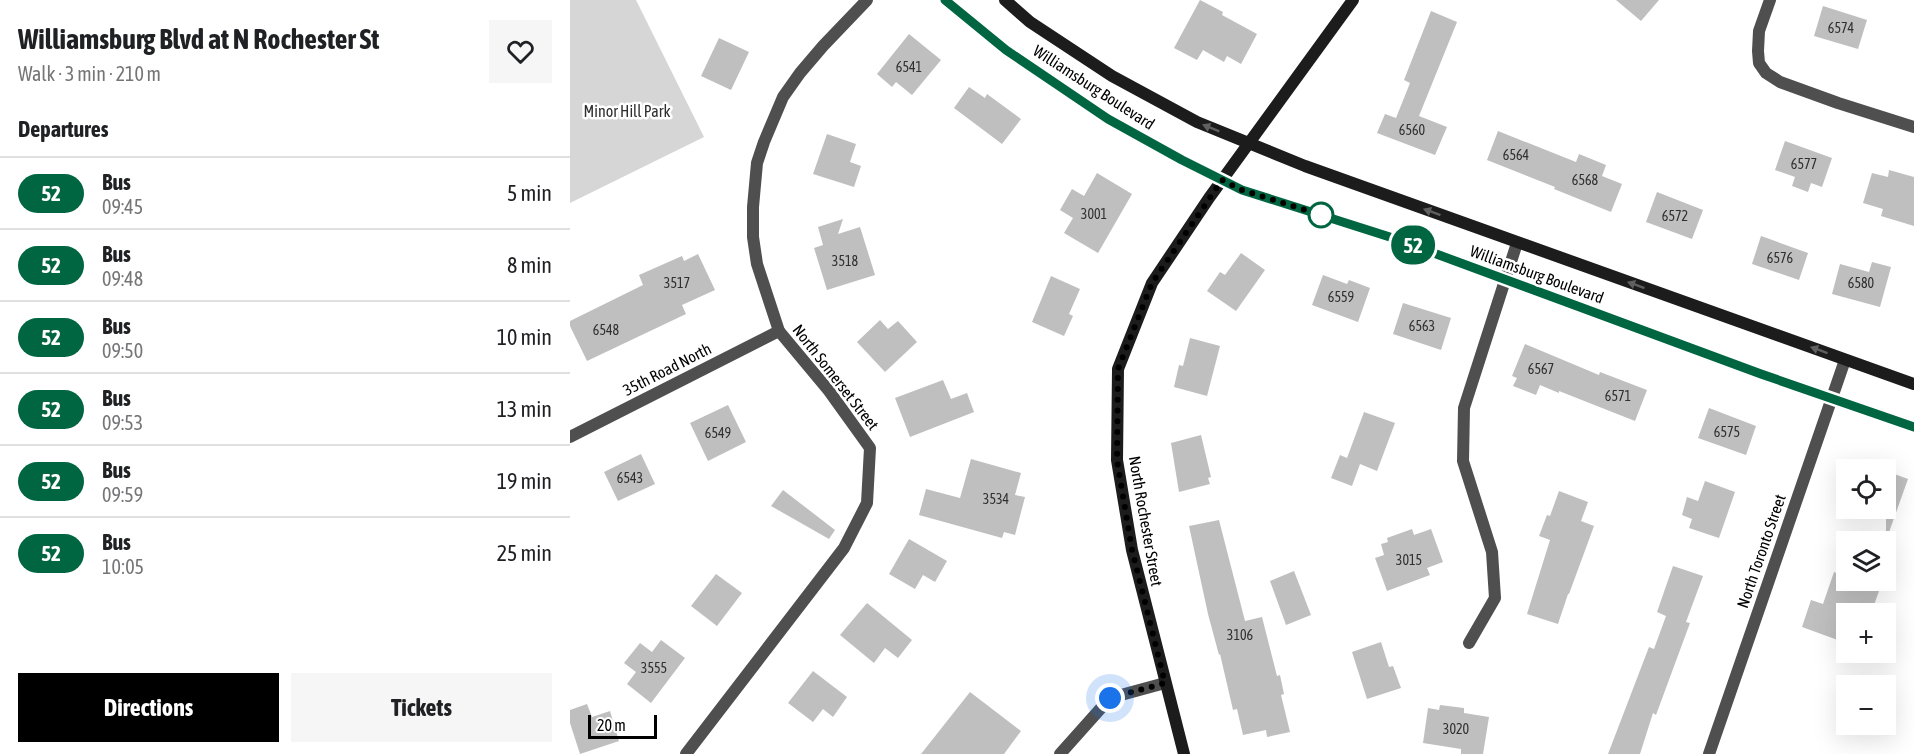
<!DOCTYPE html>
<html lang="en">
<head>
<meta charset="utf-8">
<style>
  body { margin:0; font-family:"Asap Condensed",sans-serif; background:#f6f6f6; color:#202124; height:100vh; display:flex; flex-direction:column; font-size:22px; white-space:nowrap }
  * { box-sizing:border-box; margin:0 }
  p { font-size:20px; color:#757577 }
  .icon { flex:none; width:33px; height:33px; fill:none; stroke:currentColor; stroke-width:2; stroke-linecap:round; stroke-linejoin:round }
  .map { position:relative; flex:1; overflow:hidden }
  .sheet { display:flex; flex-direction:column; background:#fff; width:570px }
  .sheet>* { flex:none }
  .badge { padding:0 12px; border-radius:20px; font-size:21px; line-height:39px }
  .fabs { position:absolute; left:1266px; top:459px; display:grid; gap:12px }
  .fabs a { display:grid; place-items:center; width:60px; height:60px; border-radius:0px; background:#fff; box-shadow:0 6px 24px #0002; font-size:30px }
  .scale { position:absolute; left:18px; bottom:15px; width:69px; box-sizing:border-box; padding-left:6px; border:3px solid #000; border-top:0; font-size:16px; line-height:21px; white-space:nowrap; color:#000; -webkit-text-stroke:4px #fff; paint-order:stroke }
  .you { position:absolute; width:30px; height:30px; margin:-15px; border:4px solid #fff; border-radius:50%; background:#1a73e8; box-shadow:0 0 0 9px #1a73e833 }
  .map>.badge { position:absolute; translate:-50% -50%; box-shadow:0 0 0 3px #fff }
  h2 { padding:0 18px; font-size:22px; line-height:54px }
  .round { display:grid; place-items:center; flex:none; width:63px; height:63px; border-radius:0px; background:#f6f6f6 }
  .headline { display:flex; align-items:center; justify-content:space-between; height:102px; padding:0 18px }
  h1 { font-size:28px; font-weight:700; line-height:45px }
  .primary-button { display:flex; gap:12px; margin-top:auto; padding:12px 18px }
  .primary-button a { flex:1; height:69px; border-radius:0px; background:#000; color:#fff; font-size:24px; font-weight:700; line-height:69px; text-align:center }
  .primary-button a+a { background:#f6f6f6; color:#202124 }
  ul { padding:0; list-style:none }
  li { display:flex; align-items:center; gap:18px; height:72px; padding:0 18px; border-top:2px solid #e0e0e0 }
  li div { flex:1 }
  li b { display:block; font-size:22px }
  li em { font-style:normal }
  li .badge { min-width:66px; font-weight:700; text-align:center }
  main { display:flex; flex:1; min-height:0 }
  .map>svg:first-child { display:block }
  .green { fill:#d6d6d6 }
  .building { fill:#bfbfbf }
  .lines { fill:none; stroke-linecap:round; stroke-linejoin:round }
  .street { stroke:#4f4f4f; stroke-width:12 }
  .secondary { stroke:#1c1c1c; stroke-width:12 }
  .oneway { fill:#606060 }
  .line-casing { stroke:#fff; stroke-width:14 }
  .line { stroke:#006641; stroke-width:9 }
  .walk { stroke:#000; stroke-width:6; stroke-dasharray:0 10.8 }
  .stop-dot { fill:#fff; stroke:#006641; stroke-width:3 }
  .labels { text-anchor:middle; dominant-baseline:central; stroke-width:5; stroke-linejoin:round; paint-order:stroke }
  .number-label { font-size:14px; fill:#303030 }
  .street-label { font-size:16px; fill:#000; stroke:#fff }
  .park-label { font-size:16px; fill:#2d2d2d; stroke:#fff }
</style>
</head>
<body>
<main>
<section class="sheet">
<div class="headline"><div><h1>Williamsburg Blvd at N Rochester St</h1><p>Walk · 3 min · 210 m</p></div><a class="round"><svg class="icon" aria-label="heart" viewBox="0 0 24 24"><path d="M12 20l-8-8c-3-5 5-10 8-4 3-6 11-1 8 4z"/></svg></a></div>
<h2>Departures</h2>
<ul>
<li><span class="badge" style="background:#006641;color:#fff">52</span><div><b>Bus</b><p>09:45</p></div><em>5 min</em></li>
<li><span class="badge" style="background:#006641;color:#fff">52</span><div><b>Bus</b><p>09:48</p></div><em>8 min</em></li>
<li><span class="badge" style="background:#006641;color:#fff">52</span><div><b>Bus</b><p>09:50</p></div><em>10 min</em></li>
<li><span class="badge" style="background:#006641;color:#fff">52</span><div><b>Bus</b><p>09:53</p></div><em>13 min</em></li>
<li><span class="badge" style="background:#006641;color:#fff">52</span><div><b>Bus</b><p>09:59</p></div><em>19 min</em></li>
<li><span class="badge" style="background:#006641;color:#fff">52</span><div><b>Bus</b><p>10:05</p></div><em>25 min</em></li>
</ul>
<div class="primary-button"><a>Directions</a><a>Tickets</a></div>
</section>
<div class="map">
<svg width="1344" height="754" viewBox="0 0 1344 754">
  <rect width="100%" height="100%" fill="#fff"/>
  <path class="green" d="M0 0H66L134 137 0 203Z"/>
  <g class="building">
    <path d="M630 0 653 12 652 15 687 34 671 64 657 56 654 62 633 50 627 60 604 48Z"/>
    <path d="M1046 0H1089L1071 21Z"/>
    <path d="M1253 6 1297 20 1288 49 1244 36Z"/>
    <path d="M861 11 887 22 849 116 877 127 865 155 807 133 815 114 826 118 840 83 834 80Z"/>
    <path d="M339 34 371 60 342 95 326 82 322 87 307 74Z"/>
    <path d="M149 38 179 52 161 90 131 76Z"/>
    <path d="M399 87 415 98 417 94 451 119 432 144 384 108Z"/>
    <path d="M928 131 1006 162 1009 154 1036 165 1032 176 1052 184 1041 212 984 189 985 187 917 160Z"/>
    <path d="M257 134 286 144 280 162 291 166 284 187 243 174Z"/>
    <path d="M1215 141 1262 158 1252 187 1241 183 1238 192 1222 186 1225 177 1205 170Z"/>
    <path d="M1319 170 1344 177V226L1311 216 1313 209 1293 203 1302 173 1318 177Z"/>
    <path d="M527 173 562 194 528 253 494 233 503 218 490 210 502 189 514 196Z"/>
    <path d="M1087 192 1133 210 1122 239 1076 222Z"/>
    <path d="M273 219 268 234 290 227 305 275 257 290 244 248 253 245 248 227Z"/>
    <path d="M1191 236 1238 253 1229 280 1182 264Z"/>
    <path d="M671 253 695 270 666 311 637 291 650 272 655 275Z"/>
    <path d="M128 254 145 290 112 305 116 314 17 361 0 326V321L73 285 69 275 112 256 114 261Z"/>
    <path d="M1302 262 1321 267 1310 307 1262 294 1270 264 1299 272Z"/>
    <path d="M753 275 777 284 779 280 800 288 788 322 742 305Z"/>
    <path d="M481 276 510 289 499 314 503 316 494 336 462 322Z"/>
    <path d="M833 303 881 318 871 350 823 334Z"/>
    <path d="M310 320 318 329 328 321 347 342 315 372 287 342Z"/>
    <path d="M620 338 650 346 637 396 604 387 609 365 613 366Z"/>
    <path d="M955 344 1029 375 1030 372 1077 390 1065 421 989 391V393L970 385 966 395 943 386 947 378 942 376Z"/>
    <path d="M373 380 381 399 397 393 404 412 340 437 325 398Z"/>
    <path d="M158 405 176 442 138 461 120 423Z"/>
    <path d="M1139 408 1186 426 1176 455 1128 438Z"/>
    <path d="M794 412 825 423 807 471 790 464 782 486 761 478 770 455 777 458Z"/>
    <path d="M631 435 641 477 638 478 640 484 609 492 601 443Z"/>
    <path d="M71 454 85 484 48 501 34 472Z"/>
    <path d="M401 459 451 473 445 495 455 497 445 535 434 532 432 538 349 515 356 489 390 498Z"/>
    <path d="M1316 471 1338 479 1318 535H1316Z"/>
    <path d="M1135 481 1165 492 1149 538 1119 528 1122 519 1112 515 1117 497 1128 501Z"/>
    <path d="M213 490 265 530 259 539 201 506Z"/>
    <path d="M989 491 1018 502 1011 521 1024 526 999 594H998L988 624 957 614 980 540 969 536 977 515 980 516Z"/>
    <path d="M649 520 675 621 692 617 707 676 710 675 714 694 711 695 720 732 697 737 696 730 673 735 667 709 663 710 650 654 649 655 638 614 619 526Z"/>
    <path d="M842 529 844 535 861 529 873 562 857 568 860 575 817 591 805 558 814 555 811 544 818 542 817 538Z"/>
    <path d="M339 539 377 561 365 582 353 575 345 589 319 574Z"/>
    <path d="M1103 566 1133 576 1116 622 1120 623 1086 715 1083 713 1070 754H1038L1079 647 1084 649 1096 616 1087 612Z"/>
    <path d="M724 571 741 615 716 625 700 581Z"/>
    <path d="M1264 572 1276 577V580H1287L1310 588 1301 614H1276V643L1232 627 1241 600 1253 604Z"/>
    <path d="M146 574 172 593 147 626 121 606Z"/>
    <path d="M297 603 342 640 328 658 315 648 304 663 270 635Z"/>
    <path d="M91 640 115 658 81 703 57 684 66 672 54 663 70 643 82 652Z"/>
    <path d="M811 642 819 667 823 666 831 688 797 699 782 652Z"/>
    <path d="M243 671 277 697 263 717 253 709 243 722 218 703Z"/>
    <path d="M400 692 451 731 434 754H351Z"/>
    <path d="M17 704 22 717 40 711 49 741 10 754 0 723V710Z"/>
    <path d="M870 705 894 708V713L919 717 913 754H891V749L853 743 858 708 869 710Z"/>
  </g>
  <g class="lines">
    <g class="street">
      <path d="M1200 0 1189 31 1188 51 1189 63 1196 73 1210 82 1268 103 1344 127"/>
      <path d="M0 437 209 331"/>
      <path d="M899 643 925 598 922 552 893 461 894 408 947 243"/>
      <path d="M116 754 274 548 297 503 300 448 259 391 209 331 187 264 183 237V207L187 163 194 142 213 97 230 73 253 46 297 0"/>
      <path d="M490 754 540 698 595 683"/>
      <path d="M1139 754 1275 360"/>
    </g>
    <g class="secondary">
      <path d="M375 0 436 50 538 119 612 160 672 190 823 238 1191 374 1344 427"/>
      <path d="M435 0 460 22 542 76 627 122 735 166 1344 384"/>
      <path d="M614 754 562 550 547 460 548 369 582 283 639 198 783 0"/>
    </g>
  </g>
  <defs><path id="oneway-solid" d="M-6-.8H1V-3.2L6.5 0L1 3.2V.8H-6Z" transform="scale(1.5)"/></defs>
  <g class="oneway">
    <use href="#oneway-solid" transform="translate(641 128) rotate(-158)"/>
    <use href="#oneway-solid" transform="translate(862 212) rotate(-160)"/>
    <use href="#oneway-solid" transform="translate(1066 285) rotate(-160)"/>
    <use href="#oneway-solid" transform="translate(1249 350) rotate(-160)"/>
  </g>
  <g class="lines">
    <g class="line-casing">
      <path id="line" d="M375 0 436 50 538 119 612 160 672 190 823 238 1191 374 1344 427"/>
    </g>
    <use href="#line" class="line"/>
    <path class="walk" d="M540 698 595 683 562 550 547 460 548 369 582 283 652 180 672 190 758 217 751 215"/>
  </g>
  <circle class="stop-dot" cx="751" cy="215" r="12"/>
  <g class="labels">
    <g class="number-label">
      <text x="1271" y="28">6574</text>
      <text x="339" y="67">6541</text>
      <text x="842" y="130">6560</text>
      <text x="946" y="155">6564</text>
      <text x="1234" y="164">6577</text>
      <text x="1015" y="180">6568</text>
      <text x="524" y="214">3001</text>
      <text x="1105" y="216">6572</text>
      <text x="1210" y="258">6576</text>
      <text x="275" y="261">3518</text>
      <text x="107" y="283">3517</text>
      <text x="1291" y="283">6580</text>
      <text x="771" y="297">6559</text>
      <text x="852" y="326">6563</text>
      <text x="36" y="330">6548</text>
      <text x="971" y="369">6567</text>
      <text x="1048" y="396">6571</text>
      <text x="1157" y="432">6575</text>
      <text x="148" y="433">6549</text>
      <text x="60" y="478">6543</text>
      <text x="426" y="499">3534</text>
      <text x="839" y="560">3015</text>
      <text x="670" y="635">3106</text>
      <text x="84" y="668">3555</text>
      <text x="886" y="729">3020</text>
    </g>
    <g class="street-label">
      <text transform="translate(524 87) rotate(33)">Williamsburg Boulevard</text>
      <text transform="translate(967 274) rotate(20)">Williamsburg Boulevard</text>
      <text transform="translate(97 369) rotate(-27)">35th Road North</text>
      <text transform="translate(266 377) rotate(52)">North Somerset Street</text>
      <text transform="translate(576 521) rotate(80)">North Rochester Street</text>
      <text transform="translate(1191 551) rotate(-71)">North Toronto Street</text>
    </g>
    <g class="park-label">
      <text x="57" y="111">Minor Hill Park</text>
    </g>
  </g>
</svg>
<div class="fabs">
<a><svg class="icon" aria-label="locate" viewBox="0 0 24 24"><circle cx="12" cy="12" r="6"/><path d="M12 2v4M12 18v4M2 12h4M18 12h4"/></svg></a>
<a><svg class="icon" aria-label="layers" viewBox="0 0 24 24"><path d="M12 4l9 5-9 5-9-5zM3 14l9 5 9-5"/></svg></a>
<a>+</a>
<a>−</a>
</div>
<div class="scale">20 m</div>
<div class="you" style="left:540px;top:698px"></div>
<b class="badge" style="left:843px;top:245px;background:#006641;color:#fff">52</b>
</div>
</main>
</body>
</html>
